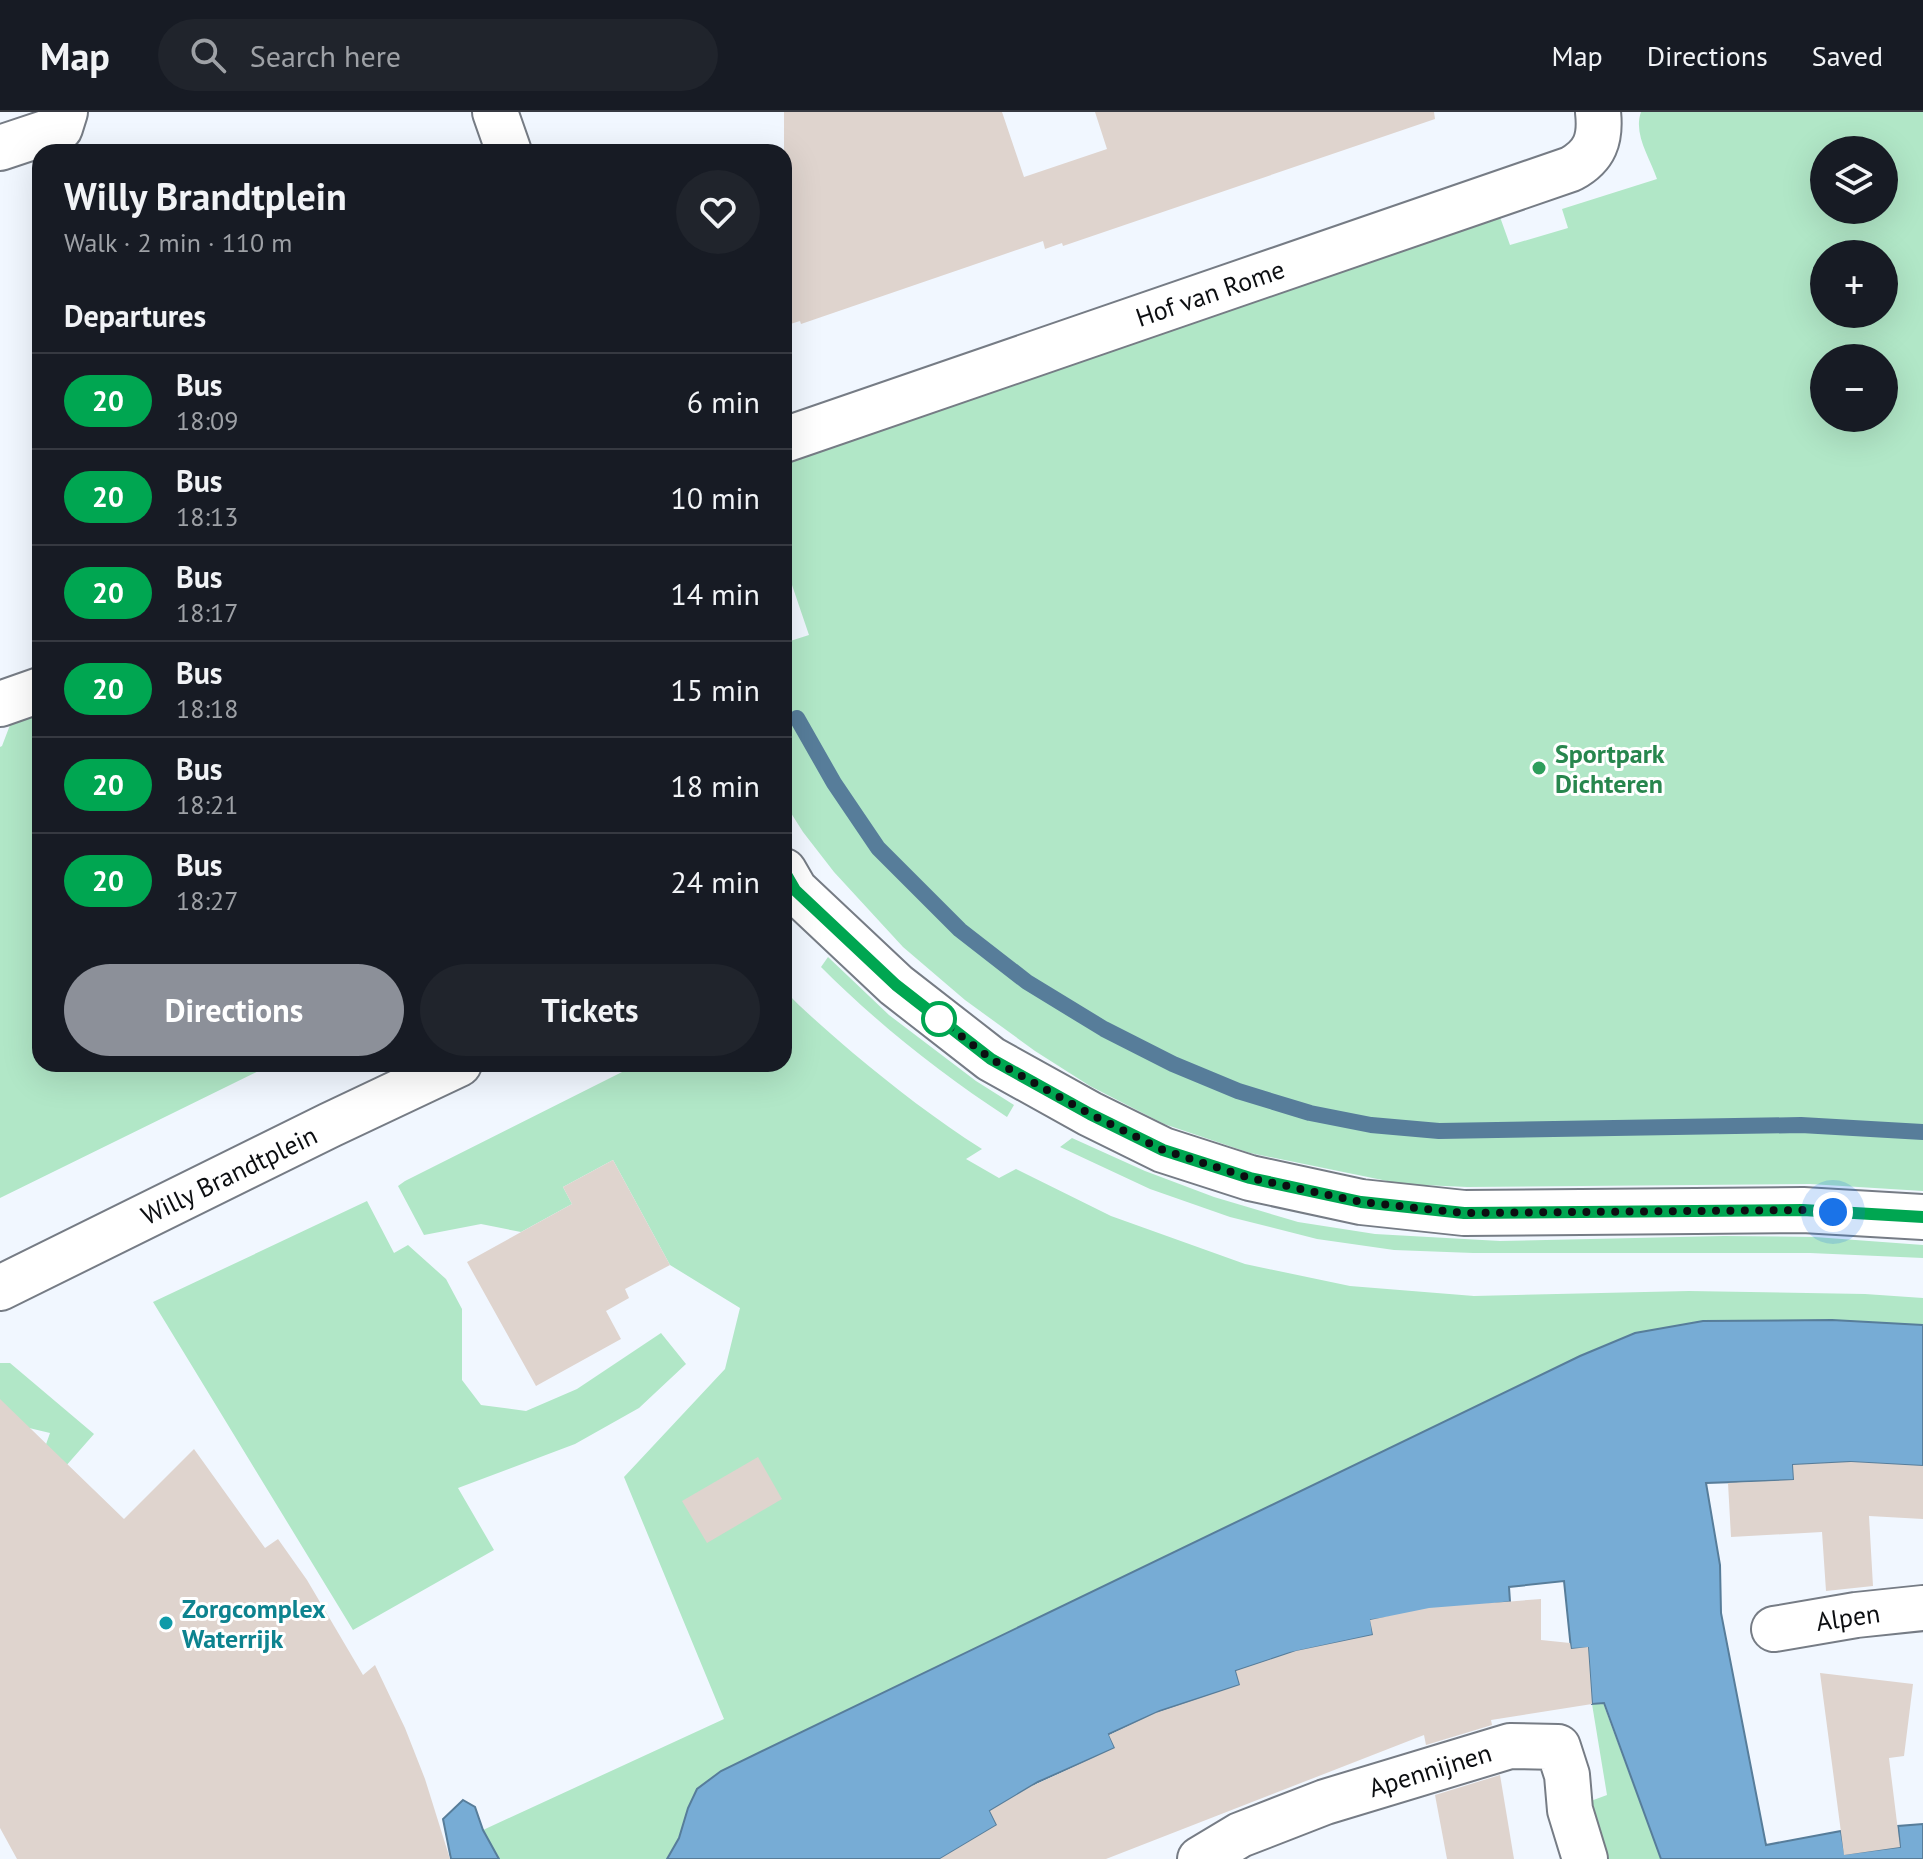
<!DOCTYPE html>
<html lang="en">
<head>
<meta charset="utf-8">
<style>
  body { margin:0; font-family:"PT Sans",sans-serif; background:#20242c; color:#f1f3f6; height:100vh; display:flex; flex-direction:column; font-size:30px; white-space:nowrap }
  * { box-sizing:border-box; margin:0 }
  p { font-size:26px; color:#9ea1a6 }
  .icon { flex:none; width:44px; height:44px; fill:none; stroke:currentColor; stroke-width:2; stroke-linecap:round; stroke-linejoin:round }
  .map { position:relative; flex:1; overflow:hidden }
  .sheet { position:absolute; left:32px; top:32px; width:760px; height:928px; display:flex; flex-direction:column; background:#171b24; border-radius:24px; box-shadow:0 8px 32px #0002 }
  .sheet>* { flex:none }
  .badge { padding:0 16px; border-radius:26px; font-size:28px; line-height:52px }
  .controls { position:absolute; left:1810px; top:24px; display:grid; gap:16px }
  .controls a { display:grid; place-items:center; width:88px; height:88px; border-radius:50%; background:#171b24; box-shadow:0 8px 32px #0002; font-size:40px }
  .you { position:absolute; width:40px; height:40px; margin:-20px; border:6px solid #fff; border-radius:50%; background:#1a73e8; box-shadow:0 0 0 12px #1a73e833 }
  .map>.badge { position:absolute; translate:-50% -50%; box-shadow:0 0 0 4px #fff }
  h2 { padding:0 32px; font-size:30px; line-height:72px }
  .round { display:grid; place-items:center; flex:none; width:84px; height:84px; border-radius:42px; background:#20242c }
  .overview { display:flex; align-items:center; justify-content:space-between; height:136px; padding:0 32px }
  h1 { font-size:38px; font-weight:600; line-height:60px }
  .action { display:flex; gap:16px; margin-top:auto; padding:16px 32px }
  .action a { flex:1; height:92px; border-radius:48px; background:#8c9099; color:#fff; font-size:32px; font-weight:600; line-height:92px; text-align:center }
  .action a+a { background:#20242c; color:#f1f3f6 }
  ul { padding:0; list-style:none }
  li { display:flex; align-items:center; gap:24px; height:96px; padding:0 32px; border-top:2px solid #363941 }
  li div { flex:1 }
  li b { display:block; font-size:30px }
  li em { font-style:normal }
  li .badge { min-width:88px; font-weight:700; text-align:center }
  header { display:flex; align-items:center; gap:48px; box-sizing:border-box; height:112px; padding:0 40px; background:#171b24; border-bottom:2px solid #363941 }
  header strong { font-size:38px }
  nav { display:flex; gap:44px; margin-inline-start:auto; font-size:28px }
  .search { width:560px; height:72px; background:#20242c; display:flex; align-items:center; gap:20px; box-sizing:border-box; padding:0 28px; border-radius:44px; color:#9ea1a6; font-size:30px }
  .map>svg:first-child { display:block }
  .green { fill:#b1e7c7; fill-rule:evenodd }
  .water { fill:#77acd5; stroke:#577d9a; stroke-width:2 }
  .lines { fill:none; stroke-linecap:round; stroke-linejoin:round }
  .stream { stroke:#577d9a; stroke-width:16 }
  .building { fill:#dfd4ce }
  .minor-casing { stroke:#767c85; stroke-width:48 }
  .tertiary-casing { stroke:#767c85; stroke-width:48 }
  .minor { stroke:#fff; stroke-width:44 }
  .tertiary { stroke:#fff; stroke-width:44 }
  .line-casing { stroke:#fff; stroke-width:18 }
  .line { stroke:#00a651; stroke-width:12 }
  .walk { stroke:#0c0e11; stroke-width:8; stroke-dasharray:0 14.4 }
  .leisure-dot { fill:#2e9e5b; stroke:#fff; stroke-width:3 }
  .stop-dot { fill:#fff; stroke:#00a651; stroke-width:4 }
  .culture-dot { fill:#0f9aa8; stroke:#fff; stroke-width:3 }
  .labels { text-anchor:middle; dominant-baseline:central; stroke-width:6; stroke-linejoin:round; paint-order:stroke }
  .street-label { font-size:26px; fill:#0c0e11; stroke:#fff }
  .leisure-label { font-size:26px; font-weight:bold; fill:#27864d; stroke:#fff; text-anchor:start }
  .culture-label { font-size:26px; font-weight:bold; fill:#0d838f; stroke:#fff; text-anchor:start }
</style>
</head>
<body>
<header>
<strong>Map</strong>
<div class="search"><svg class="icon" aria-label="search" viewBox="0 0 24 24"><circle cx="10" cy="10" r="6"/><path d="M15 15l6 6"/></svg>Search here</div>
<nav><a>Map</a><a>Directions</a><a>Saved</a></nav>
</header>
<div class="map">
<svg width="1923" height="1747" viewBox="0 0 1923 1747">
  <rect width="100%" height="100%" fill="#f1f7ff"/>
  <g class="green">
    <path d="M1641 0H1923V1079L1810 1072 1467 1075 1402 1072 1250 1041 1164 1012 1090 974 1035 939 965 888 903 835 834 760 803 720 784 690V531L809 523 792 473 784 475V349L1130 233 1500 105 1510 133 1568 116 1562 97 1657 67C1650 46 1633 22 1641 0ZM1824 38H1884V98H1824ZM1824 142H1884V202H1824ZM1824 246H1884V306H1824Z"/>
    <path d="M40 603V952H273L0 1086V635L2 634 10 613Z"/>
    <path d="M828 845 889 903 976 969 1014 993 1007 1005C940 961 878 912 821 855Z"/>
    <path d="M784 878C806 901 829 920 853 941 894 975 936 1008 982 1037L966 1047 999 1066 1016 1057 1111 1104 1245 1152 1350 1174 1474 1184 1689 1179 1865 1182 1923 1186V1213L1832 1208 1703 1209 1635 1221 1580 1244 721 1659 688 1696 679 1726 667 1747H499L483 1718 724 1607 624 1365 725 1257 740 1196 670 1153 613 1048 563 1075 572 1092 521 1120 481 1112 424 1123 398 1074 405 1069 638 952H784Z"/>
    <path d="M1072 1026 1145 1059 1214 1085 1298 1110 1375 1122 1500 1129 1724 1124 1815 1125 1923 1133V1146L1810 1141H1473L1394 1138 1317 1127 1230 1105 1150 1077 1060 1035Z"/>
    <path d="M367 1089 394 1141 408 1133 446 1167 462 1197V1268L481 1293 526 1299 577 1277 661 1221 686 1252 639 1296 575 1332 458 1376 494 1438 353 1518 153 1190Z"/>
    <path d="M0 1251H10L94 1322 65 1355 44 1338 50 1321 0 1309Z"/>
    <path d="M1603 1591 1661 1747H1604L1588 1690 1607 1683 1592 1592Z"/>
  </g>
  <g class="water">
    <path d="M1832 1208 1923 1213V1354L1850 1350 1793 1353 1794 1368 1706 1371 1720 1453 1721 1501 1766 1733 1841 1719 1845 1742 1900 1735 1898 1714 1923 1712V1747H1661L1604 1591 1592 1592 1588 1536 1571 1537 1564 1469 1509 1475 1510 1490 1371 1508 1373 1523 1290 1541 1236 1559 1240 1573 1160 1599 1109 1622 1115 1636 1038 1670 990 1699 997 1713 940 1747H667L679 1726 688 1696 697 1677 721 1659 1580 1244 1635 1221 1703 1209Z"/>
    <path d="M463 1688 475 1695 483 1718 499 1747H451L443 1707Z"/>
  </g>
  <g class="lines">
    <path class="stream" d="M797 606 834 671 878 736 960 818 1027 870 1104 917 1173 952 1238 979 1310 1001 1371 1013 1439 1019 1801 1013 1923 1020"/>
  </g>
  <g class="building">
    <path d="M784 0H1002L1024 65 1107 37 1095 0H1434L1435 7 1063 134 1062 131 1045 137 1043 129 801 212 800 209 784 214Z"/>
    <path d="M613 1048 670 1153 625 1177 629 1186 606 1199 621 1227 536 1274 467 1150 572 1092 563 1075Z"/>
    <path d="M0 1287 124 1407 194 1337 265 1436 278 1427 307 1468 363 1563 375 1553 405 1616 425 1667 450 1747H17L0 1716Z"/>
    <path d="M758 1345 782 1387 707 1431 682 1389Z"/>
    <path d="M1851 1350 1923 1354V1407L1869 1404 1873 1474 1826 1479 1822 1420 1731 1425 1728 1371 1794 1368 1793 1353Z"/>
    <path d="M1541 1487V1528L1570 1531 1571 1537 1588 1535 1592 1592 1491 1608 1492 1613 1426 1633 1424 1623 1106 1747H940L997 1713 990 1699 1032 1674 1115 1636 1109 1623 1156 1601 1240 1573 1236 1559 1296 1539 1373 1523 1370 1508 1429 1496Z"/>
    <path d="M1820 1561 1913 1572 1904 1644 1889 1646 1900 1735 1844 1743Z"/>
    <path d="M1500 1663 1514 1747H1447L1435 1683Z"/>
  </g>
  <g class="lines">
    <g class="minor-casing">
      <g id="minor">
        <path d="M495 0 509 40"/>
        <path d="M0 36 60 16 65 0"/>
        <path d="M0 1176 330 1013 459 952"/>
        <path d="M1774 1517 1856 1503 1923 1496"/>
        <path d="M1200 1747 1240 1723 1325 1690 1510 1634 1558 1635 1567 1663 1570 1698 1585 1747"/>
      </g>
    </g>
    <g class="tertiary-casing">
      <g id="tertiary">
        <path d="M784 328 1571 57C1595 44 1601 27 1598 0"/>
        <path d="M0 592 40 578"/>
        <path d="M784 759 795 778 896 873 991 947 1090 1002 1163 1038 1250 1066 1361 1090 1464 1101 1803 1098 1923 1105"/>
      </g>
    </g>
    <use href="#minor" class="minor"/>
    <use href="#tertiary" class="tertiary"/>
  </g>
  <g class="lines">
    <g class="line-casing">
      <path id="line" d="M784 759 795 778 896 873 991 947 1090 1002 1163 1038 1250 1066 1361 1090 1464 1101 1803 1098 1923 1105"/>
    </g>
    <use href="#line" class="line"/>
    <path class="walk" d="M939 907 991 947 1090 1002 1163 1038 1250 1066 1333 1084 1361 1090 1464 1101 1803 1098 1833 1100"/>
  </g>
  <circle class="leisure-dot" cx="1539" cy="656" r="8"/>
  <circle class="stop-dot" cx="939" cy="907" r="16"/>
  <circle class="culture-dot" cx="166" cy="1511" r="8"/>
  <g class="labels">
    <g class="street-label">
      <text transform="translate(1210 181) rotate(-19)">Hof van Rome</text>
      <text transform="translate(229 1063) rotate(-26)">Willy Brandtplein</text>
      <text transform="translate(1848 1505) rotate(-8)">Alpen</text>
      <text transform="translate(1430 1658) rotate(-17)">Apennijnen</text>
    </g>
    <g class="leisure-label">
      <text x="1555" y="641">Sportpark<tspan x="1555" dy="30">Dichteren</tspan></text>
    </g>
    <g class="culture-label">
      <text x="182" y="1496">Zorgcomplex<tspan x="182" dy="30">Waterrijk</tspan></text>
    </g>
  </g>
</svg>
<div class="controls">
<a><svg class="icon" aria-label="layers" viewBox="0 0 24 24"><path d="M12 4l9 5-9 5-9-5zM3 14l9 5 9-5"/></svg></a>
<a>+</a>
<a>−</a>
</div>
<div class="you" style="left:1833px;top:1100px"></div>
<section class="sheet">
<div class="overview"><div><h1>Willy Brandtplein</h1><p>Walk · 2 min · 110 m</p></div><a class="round"><svg class="icon" aria-label="heart" viewBox="0 0 24 24"><path d="M12 20l-8-8c-3-5 5-10 8-4 3-6 11-1 8 4z"/></svg></a></div>
<h2>Departures</h2>
<ul>
<li><span class="badge" style="background:#00a651;color:#fff">20</span><div><b>Bus</b><p>18:09</p></div><em>6 min</em></li>
<li><span class="badge" style="background:#00a651;color:#fff">20</span><div><b>Bus</b><p>18:13</p></div><em>10 min</em></li>
<li><span class="badge" style="background:#00a651;color:#fff">20</span><div><b>Bus</b><p>18:17</p></div><em>14 min</em></li>
<li><span class="badge" style="background:#00a651;color:#fff">20</span><div><b>Bus</b><p>18:18</p></div><em>15 min</em></li>
<li><span class="badge" style="background:#00a651;color:#fff">20</span><div><b>Bus</b><p>18:21</p></div><em>18 min</em></li>
<li><span class="badge" style="background:#00a651;color:#fff">20</span><div><b>Bus</b><p>18:27</p></div><em>24 min</em></li>
</ul>
<div class="action"><a>Directions</a><a>Tickets</a></div>
</section>
</div>
</body>
</html>
